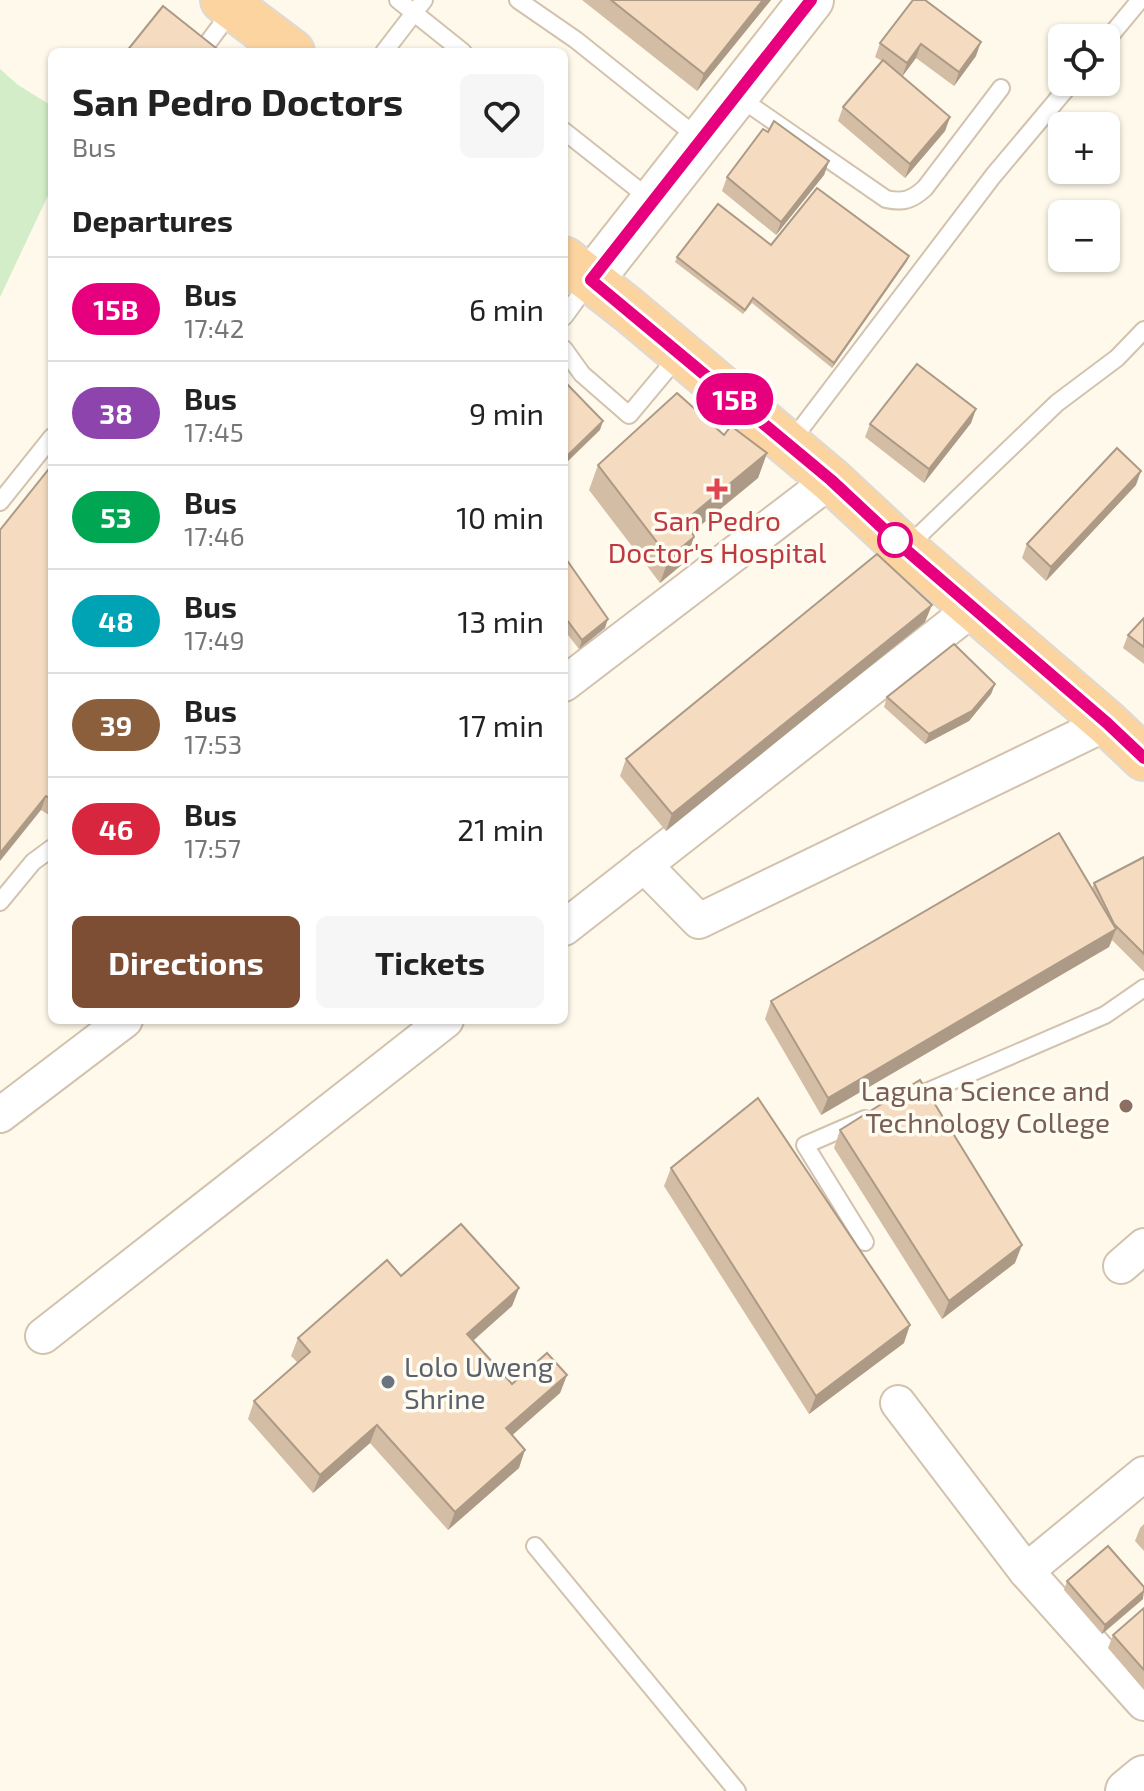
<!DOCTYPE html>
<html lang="en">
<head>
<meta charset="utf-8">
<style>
  body { margin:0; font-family:"Exo 2",sans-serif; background:#f6f6f6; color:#222; height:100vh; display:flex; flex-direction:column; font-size:30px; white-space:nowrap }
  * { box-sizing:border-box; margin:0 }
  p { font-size:26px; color:#767676 }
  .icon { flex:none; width:44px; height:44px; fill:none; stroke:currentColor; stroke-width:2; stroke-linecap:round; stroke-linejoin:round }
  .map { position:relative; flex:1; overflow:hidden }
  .panel { position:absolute; left:48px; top:48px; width:520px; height:976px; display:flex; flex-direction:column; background:#fff; border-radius:12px; box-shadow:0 2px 6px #0004 }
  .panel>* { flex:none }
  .badge { padding:0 16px; border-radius:26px; font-size:28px; line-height:52px }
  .controls { position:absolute; left:1048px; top:24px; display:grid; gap:16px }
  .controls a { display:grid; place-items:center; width:72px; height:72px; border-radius:12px; background:#fff; box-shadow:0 2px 6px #0004; font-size:40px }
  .map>.badge { position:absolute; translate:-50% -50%; box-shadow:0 0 0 4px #fff }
  h2 { padding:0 24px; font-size:30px; line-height:72px }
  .round { display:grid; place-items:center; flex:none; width:84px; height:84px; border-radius:12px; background:#f6f6f6 }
  .head { display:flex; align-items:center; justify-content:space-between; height:136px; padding:0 24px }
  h1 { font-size:38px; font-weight:700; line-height:60px }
  .cta { display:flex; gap:16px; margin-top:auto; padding:16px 24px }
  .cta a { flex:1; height:92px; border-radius:12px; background:#7d4e34; color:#fff; font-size:32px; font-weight:700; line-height:92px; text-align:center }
  .cta a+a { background:#f6f6f6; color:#222 }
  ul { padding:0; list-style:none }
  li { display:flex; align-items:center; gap:24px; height:104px; padding:0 24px; border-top:2px solid #e0e0e0 }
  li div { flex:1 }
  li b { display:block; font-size:30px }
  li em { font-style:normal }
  li .badge { min-width:88px; font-weight:700; text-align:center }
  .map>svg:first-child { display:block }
  .green { fill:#d2edc7 }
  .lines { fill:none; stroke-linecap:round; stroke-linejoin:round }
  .service-casing { stroke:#d2c2ae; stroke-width:20 }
  .minor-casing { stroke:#d2c2ae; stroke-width:38 }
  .tertiary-casing { stroke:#d2c2ae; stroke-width:46 }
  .secondary-casing { stroke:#d5c3ac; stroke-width:48 }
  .trunk-casing { stroke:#dfd9d4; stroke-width:48 }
  .service { stroke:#fff; stroke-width:16 }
  .minor { stroke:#fff; stroke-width:34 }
  .tertiary { stroke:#fff; stroke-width:42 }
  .secondary { stroke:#fff; stroke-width:44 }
  .trunk { stroke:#fcd4a0; stroke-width:44 }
  .wall { fill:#d3bda5 }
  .shaded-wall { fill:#ac9a86 }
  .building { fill:#f5dcc0; stroke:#ac9a86; stroke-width:2 }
  .line-casing { stroke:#fff; stroke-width:18 }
  .line { stroke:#e6007e; stroke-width:12 }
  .health-dot { fill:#e0444e; stroke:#fffcf2; stroke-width:3 }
  .stop-dot { fill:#fff; stroke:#e6007e; stroke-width:4 }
  .education-dot { fill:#8d6e63; stroke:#fffcf2; stroke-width:3 }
  .worship-dot { fill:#6b7280; stroke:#fffcf2; stroke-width:3 }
  .labels { text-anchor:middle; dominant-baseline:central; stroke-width:7; stroke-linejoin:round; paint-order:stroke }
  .health-label { font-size:28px; fill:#be3a42; stroke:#fffcf2 }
  .education-label { font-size:28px; fill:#785e54; stroke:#fffcf2; text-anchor:end }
  .worship-label { font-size:28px; fill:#5b616d; stroke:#fffcf2; text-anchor:start }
</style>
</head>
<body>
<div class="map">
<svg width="1144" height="1791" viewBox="0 0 1144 1791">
  <rect width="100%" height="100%" fill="#fef9ea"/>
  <path class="green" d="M0 69 18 85 52 106V187L0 297Z"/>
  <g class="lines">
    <g class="service-casing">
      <g id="service">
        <path d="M398 0 463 52"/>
        <path d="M518 0 576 40 701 140"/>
        <path d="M1106 41 1140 0"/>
        <path d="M201 52 233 9"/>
        <path d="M384 52 424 0"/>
        <path d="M737 96 886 199C903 203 912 200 925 188L1001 88"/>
        <path d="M564 131 650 199"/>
        <path d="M564 317 590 281"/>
        <path d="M564 349 582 374 629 415 680 354"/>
        <path d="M790 443 993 176 1072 82"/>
        <path d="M0 502 52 437"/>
        <path d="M906 548 1057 403 1117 358 1144 330"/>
        <path d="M0 902 33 862 52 848"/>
        <path d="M908 1100 1105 1015 1144 988"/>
        <path d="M865 1119 805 1145 865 1242"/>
        <path d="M535 1546 737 1791"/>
      </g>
    </g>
    <g class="minor-casing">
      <g id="minor">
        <path d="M564 684 831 480"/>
        <path d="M644 865 699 921 1107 723"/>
        <path d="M564 928 972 609"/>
        <path d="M0 1115 125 1020"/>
        <path d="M1121 1266 1144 1246"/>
        <path d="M43 1336 446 1020"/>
        <path d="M898 1403 1026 1571 1144 1703"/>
        <path d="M1026 1571 1144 1474"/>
      </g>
    </g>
    <g class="tertiary-casing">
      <path id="tertiary" d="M1127 1791 1144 1777"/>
    </g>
    <g class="secondary-casing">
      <path id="secondary" d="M591 280 811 0"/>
    </g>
    <g class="trunk-casing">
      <g id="trunk">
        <path d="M223 0 292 52"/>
        <path d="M564 259 629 310 831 480 905 549 1107 723 1144 758"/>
      </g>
    </g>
    <use href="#service" class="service"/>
    <use href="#minor" class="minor"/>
    <use href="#tertiary" class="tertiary"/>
    <use href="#secondary" class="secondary"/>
    <use href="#trunk" class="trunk"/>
  </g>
  <g class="wall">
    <path d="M582 0H771L697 91Z"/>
    <path d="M913 0 976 56 954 86 916 58 902 76 950 117 945 131 905 178 838 121 843 107 882 61 875 57 880 43Z"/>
    <path d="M829 161 824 175 776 235 722 191 727 177Z"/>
    <path d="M771 245 907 261 832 368 752 303 743 314 675 262 677 257Z"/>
    <path d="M976 409 971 423 924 483 865 437 870 424Z"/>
    <path d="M724 435 767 453 758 478 692 532 694 537 685 562 660 583 589 490 598 465Z"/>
    <path d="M52 465V817L41 810Z"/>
    <path d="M1136 485 1046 581 1022 558 1027 544Z"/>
    <path d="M564 556 605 628 579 649 564 630Z"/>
    <path d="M1144 618V664L1123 648 1128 635Z"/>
    <path d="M925 622 666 831 620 776 626 759Z"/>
    <path d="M995 684 991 694 969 721 925 744 884 707 887 697Z"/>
    <path d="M1144 857V972L1112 940 1109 947 821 1115 765 1019 771 1001 1092 889 1094 883Z"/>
    <path d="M840 1130 1015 1263 942 1319 834 1148Z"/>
    <path d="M671 1168 904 1343 809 1414 664 1186Z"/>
    <path d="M401 1276 519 1288 512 1306 473 1341 512 1384 567 1375 560 1393 512 1435 519 1468 448 1530 370 1443 313 1493 248 1419 254 1401 298 1363 291 1356 298 1338Z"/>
    <path d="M1144 1524V1551L1135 1541 1140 1528Z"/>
    <path d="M1067 1581 1143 1599 1102 1634 1064 1590Z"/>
    <path d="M1144 1608V1690L1108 1648 1113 1635Z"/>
  </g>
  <g class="shaded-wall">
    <path d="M763 0H771L697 91 704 74Z"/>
    <path d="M981 42 976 56 954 86 959 72Z"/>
    <path d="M921 44 916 58 902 77 907 63Z"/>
    <path d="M950 117 945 131 905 178 910 164Z"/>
    <path d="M829 161 824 175 776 235 781 222Z"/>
    <path d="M909 256 907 261 832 368 834 363Z"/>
    <path d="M976 409 971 423 924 483 929 469Z"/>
    <path d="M603 421 600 430 564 465V459Z"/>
    <path d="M767 453 758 478 678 544 687 519Z"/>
    <path d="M1141 471 1136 485 1046 581 1051 567Z"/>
    <path d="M694 537 685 562 660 583 669 558Z"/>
    <path d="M932 605 925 622 666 831 672 814Z"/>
    <path d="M608 619 605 628 579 649 582 640Z"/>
    <path d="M995 684 991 694 969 721 925 744 929 734Z"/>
    <path d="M46 796 41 810 0 861V853Z"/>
    <path d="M1116 929 1109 947 821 1115 828 1098Z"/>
    <path d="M1022 1245 1015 1263 942 1319 949 1301Z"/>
    <path d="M519 1288 512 1306 460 1352 467 1334Z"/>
    <path d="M910 1325 904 1343 809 1414 816 1396Z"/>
    <path d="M567 1375 560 1393 500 1446 506 1428Z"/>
    <path d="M377 1425 370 1443 313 1493 320 1475Z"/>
    <path d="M525 1450 519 1468 448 1530 455 1512Z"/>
    <path d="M1144 1591 1143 1599 1102 1634 1105 1625Z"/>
  </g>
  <g class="building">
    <path d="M611 0H763L704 74Z"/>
    <path d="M913 0H925L981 42 959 72 921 44 907 63 880 43Z"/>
    <path d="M163 6 221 52H126Z"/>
    <path d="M883 60 950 117 910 164 843 107Z"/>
    <path d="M774 121 829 161 781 222 727 177 763 129 768 132Z"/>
    <path d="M817 188 909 256 834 363 753 298 745 310 677 257 718 204 771 245Z"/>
    <path d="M917 364 976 409 929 469 870 424Z"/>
    <path d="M564 381 603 421 564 459Z"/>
    <path d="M677 393 724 435 731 426 767 453 687 519 694 537 669 558 598 465Z"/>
    <path d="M1117 448 1141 471 1051 567 1027 544Z"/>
    <path d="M52 465V800L46 796 0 853V530Z"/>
    <path d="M877 554 932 605 672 814 626 759Z"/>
    <path d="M564 556 608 619 582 640 564 616Z"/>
    <path d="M1144 618V647L1128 635Z"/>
    <path d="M954 644 995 684 972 711 929 734 887 697Z"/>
    <path d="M1059 833 1116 929 828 1098 771 1001Z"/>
    <path d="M1144 857V954L1114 924 1094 883Z"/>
    <path d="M920 1080 1022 1245 949 1301 840 1130Z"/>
    <path d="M758 1098 910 1325 816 1396 671 1168Z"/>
    <path d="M461 1224 519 1288 467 1334 512 1384 547 1353 567 1375 506 1428 525 1450 455 1512 377 1425 320 1475 254 1401 310 1352 298 1338 387 1260 401 1276Z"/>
    <path d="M1108 1546 1144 1587V1591L1105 1625 1067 1581Z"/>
    <path d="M1144 1608V1670L1113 1635Z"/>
  </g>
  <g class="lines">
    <g class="line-casing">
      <path id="line" d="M811 0 591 280 831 480 905 549 1107 723 1144 758"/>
    </g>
    <use href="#line" class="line"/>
  </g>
  <path class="health-dot" d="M713 477h8v8h8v8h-8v8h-8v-8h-8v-8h8z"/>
  <circle class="stop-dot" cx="895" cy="540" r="16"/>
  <circle class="education-dot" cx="1126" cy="1106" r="8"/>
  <circle class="worship-dot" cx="388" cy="1382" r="8"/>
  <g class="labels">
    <g class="health-label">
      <text x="717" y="520">San Pedro<tspan x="717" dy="32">Doctor's Hospital</tspan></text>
    </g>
    <g class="education-label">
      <text x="1110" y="1090">Laguna Science and<tspan x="1110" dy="32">Technology College</tspan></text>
    </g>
    <g class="worship-label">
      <text x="404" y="1366">Lolo Uweng<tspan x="404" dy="32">Shrine</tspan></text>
    </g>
  </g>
</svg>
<div class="controls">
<a><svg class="icon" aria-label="locate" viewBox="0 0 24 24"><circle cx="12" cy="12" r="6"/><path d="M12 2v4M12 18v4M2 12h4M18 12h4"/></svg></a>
<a>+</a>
<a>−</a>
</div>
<b class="badge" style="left:735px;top:399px;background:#e6007e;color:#fff">15B</b>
<section class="panel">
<div class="head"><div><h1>San Pedro Doctors</h1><p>Bus</p></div><a class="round"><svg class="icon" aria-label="heart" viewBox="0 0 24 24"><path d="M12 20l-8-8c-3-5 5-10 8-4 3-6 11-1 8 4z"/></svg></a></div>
<h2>Departures</h2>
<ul>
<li><span class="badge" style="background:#e6007e;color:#fff">15B</span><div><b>Bus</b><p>17:42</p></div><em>6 min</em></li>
<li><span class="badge" style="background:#8e44ad;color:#fff">38</span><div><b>Bus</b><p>17:45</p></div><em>9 min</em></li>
<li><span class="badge" style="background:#00a651;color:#fff">53</span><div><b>Bus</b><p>17:46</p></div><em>10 min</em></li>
<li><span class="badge" style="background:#00a3b4;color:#fff">48</span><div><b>Bus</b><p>17:49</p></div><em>13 min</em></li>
<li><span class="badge" style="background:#8b5e3c;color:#fff">39</span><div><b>Bus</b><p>17:53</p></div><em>17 min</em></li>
<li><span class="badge" style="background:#d7263d;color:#fff">46</span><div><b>Bus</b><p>17:57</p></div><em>21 min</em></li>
</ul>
<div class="cta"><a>Directions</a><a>Tickets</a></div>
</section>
</div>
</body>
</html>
